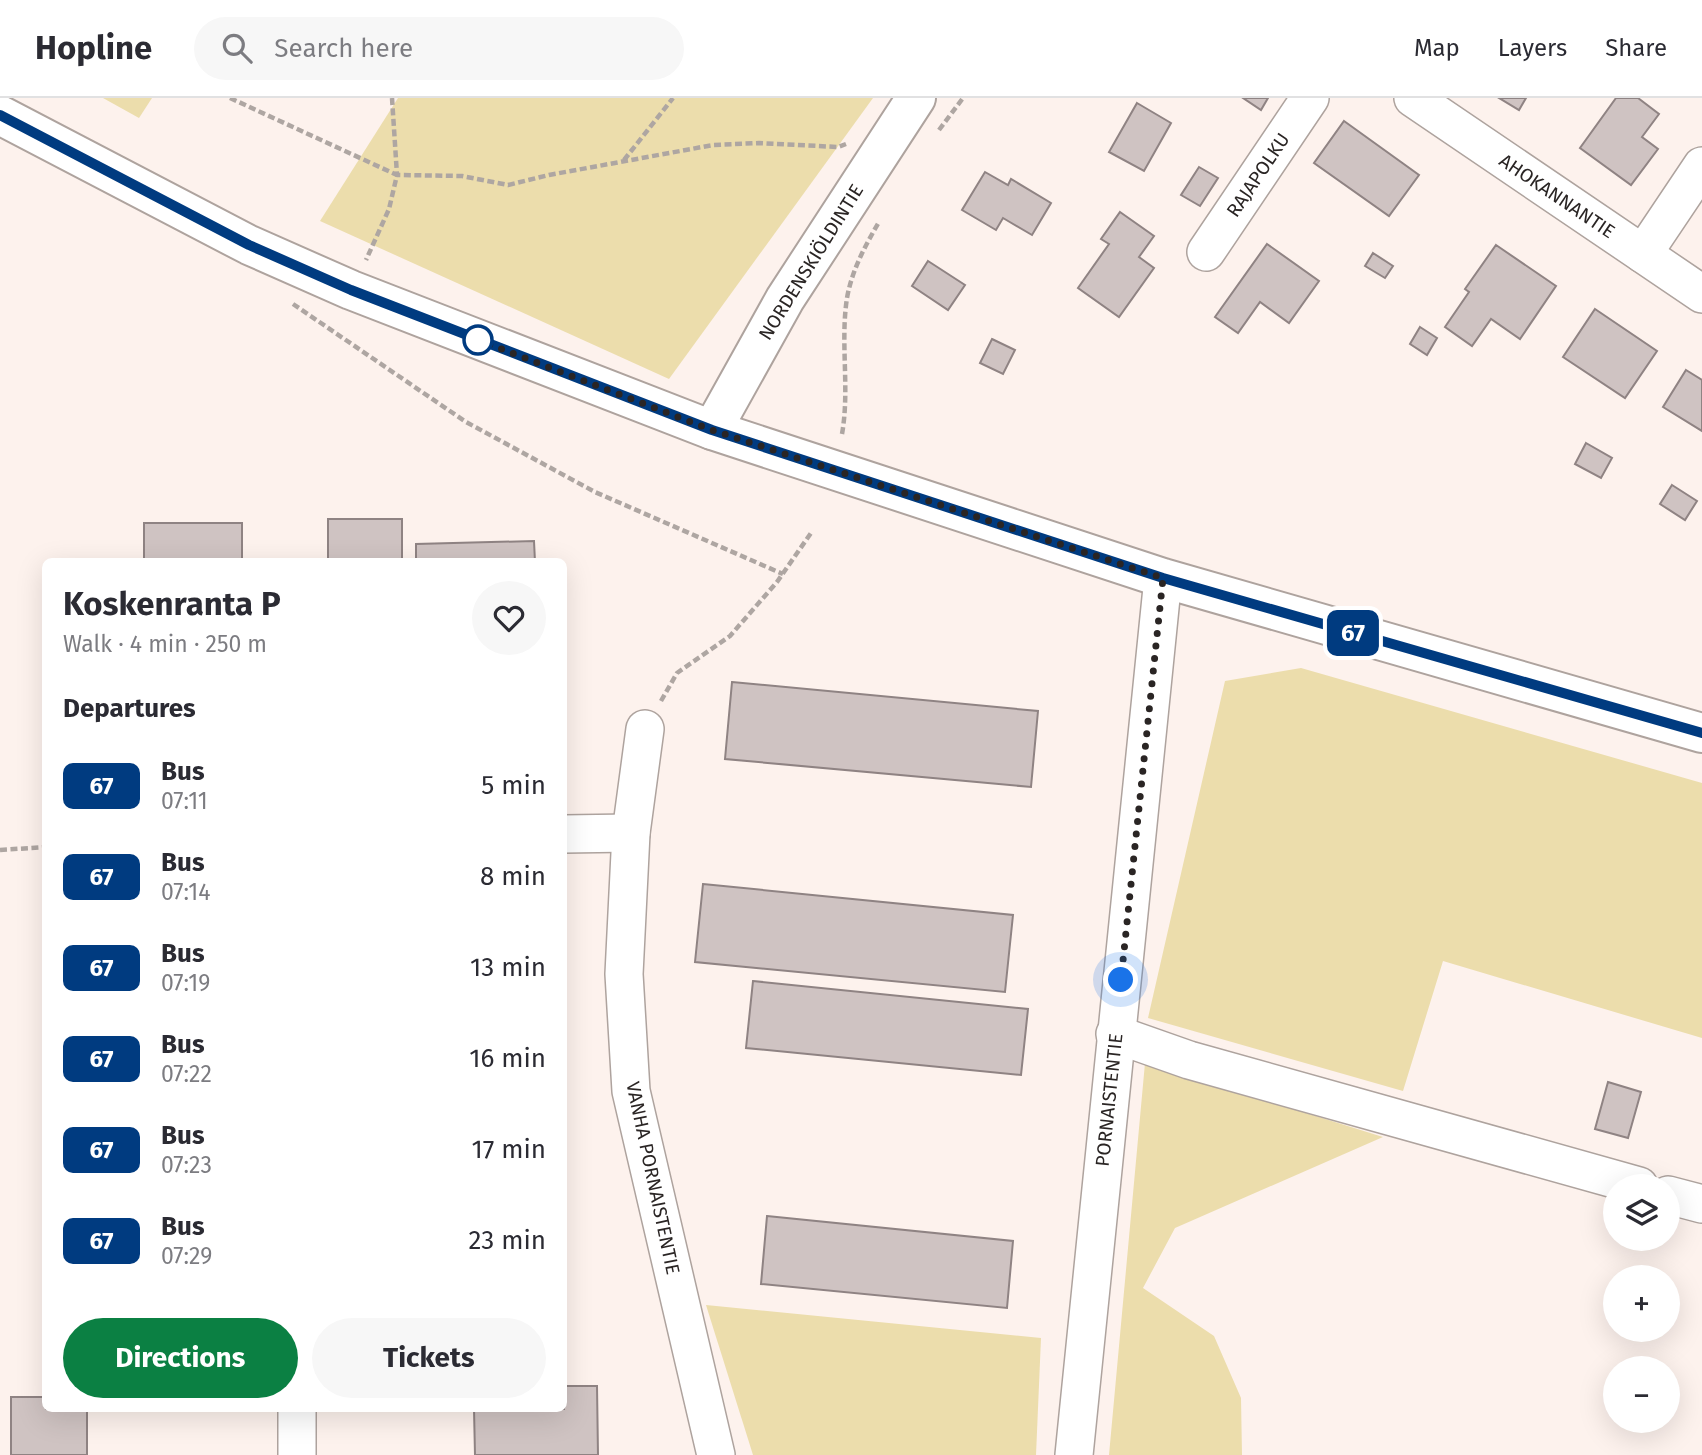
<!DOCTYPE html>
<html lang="en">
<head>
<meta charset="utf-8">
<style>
  body { margin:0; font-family:"Fira Sans",sans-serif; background:#f7f7f7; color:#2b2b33; height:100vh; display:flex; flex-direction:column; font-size:26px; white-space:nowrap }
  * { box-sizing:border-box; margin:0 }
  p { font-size:23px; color:#7c7c81 }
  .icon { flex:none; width:38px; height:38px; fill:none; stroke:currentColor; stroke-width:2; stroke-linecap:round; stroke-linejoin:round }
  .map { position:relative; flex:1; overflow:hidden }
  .sheet { position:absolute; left:42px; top:460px; width:525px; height:854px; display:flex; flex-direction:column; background:#fff; border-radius:10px; box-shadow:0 7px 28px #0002 }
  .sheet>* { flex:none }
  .badge { padding:0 14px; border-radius:10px; font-size:24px; line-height:46px }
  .buttons { position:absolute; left:1603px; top:1076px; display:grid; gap:14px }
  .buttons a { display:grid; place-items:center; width:77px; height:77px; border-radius:50%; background:#fff; box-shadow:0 7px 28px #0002; font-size:35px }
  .you { position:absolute; width:35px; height:35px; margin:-18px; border:5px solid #fff; border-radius:50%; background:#1a73e8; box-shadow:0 0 0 10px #1a73e833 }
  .map>.badge { position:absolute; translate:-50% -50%; box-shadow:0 0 0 4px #fff }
  h2 { padding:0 21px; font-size:26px; line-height:63px }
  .round { display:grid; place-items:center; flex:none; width:74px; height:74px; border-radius:37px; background:#f7f7f7 }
  .summary { display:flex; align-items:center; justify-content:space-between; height:119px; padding:0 21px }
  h1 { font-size:33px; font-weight:700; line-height:52px }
  .cta { display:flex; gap:14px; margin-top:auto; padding:14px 21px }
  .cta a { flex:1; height:80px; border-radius:42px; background:#0b8043; color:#fff; font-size:28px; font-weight:700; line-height:80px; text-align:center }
  .cta a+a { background:#f7f7f7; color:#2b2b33 }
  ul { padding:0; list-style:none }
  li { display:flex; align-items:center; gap:21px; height:91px; padding:0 21px }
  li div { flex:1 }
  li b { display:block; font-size:26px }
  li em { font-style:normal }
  li .badge { min-width:77px; font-weight:700; text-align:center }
  header { display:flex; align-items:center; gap:42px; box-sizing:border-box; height:98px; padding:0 35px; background:#fff; border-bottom:2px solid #e1e1e2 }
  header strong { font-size:33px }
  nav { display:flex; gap:38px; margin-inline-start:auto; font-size:24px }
  .search { width:490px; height:63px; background:#f7f7f7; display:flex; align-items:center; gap:18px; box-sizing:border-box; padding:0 24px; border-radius:38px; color:#7c7c81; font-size:26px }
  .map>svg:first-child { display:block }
  .green { fill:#ecddac }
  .building { fill:#cfc3c2; stroke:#8f8383; stroke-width:2 }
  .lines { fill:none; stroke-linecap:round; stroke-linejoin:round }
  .minor-casing { stroke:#aea39e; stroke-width:40 }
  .major-casing { stroke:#aea39e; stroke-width:42 }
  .path { stroke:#aea6a2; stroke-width:4.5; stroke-dasharray:7 3.5; stroke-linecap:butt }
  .minor { stroke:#fff; stroke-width:37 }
  .major { stroke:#fff; stroke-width:38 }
  .line-casing { stroke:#fff; stroke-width:16 }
  .line { stroke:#003b80; stroke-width:10 }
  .walk { stroke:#2a2524; stroke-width:7; stroke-dasharray:0 12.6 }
  .stop-dot { fill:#fff; stroke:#003b80; stroke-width:3.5 }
  .labels { text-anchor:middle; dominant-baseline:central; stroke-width:7; stroke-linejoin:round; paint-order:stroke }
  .street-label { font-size:19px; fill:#2a2524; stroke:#fff }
</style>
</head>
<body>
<header>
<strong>Hopline</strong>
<div class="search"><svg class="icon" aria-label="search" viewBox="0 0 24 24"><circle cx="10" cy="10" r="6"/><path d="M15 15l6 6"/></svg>Search here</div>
<nav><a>Map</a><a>Layers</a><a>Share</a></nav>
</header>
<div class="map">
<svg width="1702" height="1357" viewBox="0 0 1702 1357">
  <rect width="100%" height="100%" fill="#fdf2ed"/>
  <g class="green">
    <path d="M103 0H152L139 20Z"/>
    <path d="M398 0H873L669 281 320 123Z"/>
    <path d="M1301 570 1702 685V940L1443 863 1403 993 1148 920 1225 583Z"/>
    <path d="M1145 965 1383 1039 1175 1130 1143 1190 1214 1238 1241 1300 1242 1357H1109Z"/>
    <path d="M706 1207 1041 1240 1036 1357H753Z"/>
  </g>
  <g class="building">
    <path d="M1243 0H1268L1261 12Z"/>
    <path d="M1499 0H1526L1519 12Z"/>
    <path d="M1616 0H1638L1659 16 1642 39 1658 51 1631 87 1580 50Z"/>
    <path d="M1137 5 1171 25 1144 73 1109 54Z"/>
    <path d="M1344 23 1419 77 1389 118 1314 65Z"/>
    <path d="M1199 69 1218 80 1200 108 1181 97Z"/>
    <path d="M985 74 1008 87 1011 81 1051 105 1032 137 1003 120 996 132 962 112Z"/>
    <path d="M1120 114 1154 138 1139 159 1154 170 1119 219 1078 190 1109 146 1101 141Z"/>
    <path d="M1267 146 1319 183 1289 225 1260 204 1238 235 1215 219Z"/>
    <path d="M1496 147 1556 188 1520 241 1491 221 1472 248 1445 229 1469 194 1465 191Z"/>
    <path d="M1373 155 1393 168 1385 180 1365 168Z"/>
    <path d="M928 163 965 187 948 212 912 188Z"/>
    <path d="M1595 211 1657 253 1625 300 1563 259Z"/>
    <path d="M1420 229 1437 240 1427 257 1410 246Z"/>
    <path d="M992 241 1015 252 1003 276 980 265Z"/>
    <path d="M1686 272 1702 282V333L1663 309Z"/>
    <path d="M1586 345 1612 360 1601 380 1575 366Z"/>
    <path d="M1672 387 1697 403 1685 422 1660 406Z"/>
    <rect x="328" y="421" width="74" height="43"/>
    <rect x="144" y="425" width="98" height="39"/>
    <path d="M534 443 535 464H416V446Z"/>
    <path d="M732 584 1038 613 1031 689 725 661Z"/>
    <path d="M703 786 1013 817 1005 894 695 864Z"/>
    <path d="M753 883 1028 911 1021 977 746 950Z"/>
    <path d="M1608 984 1641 994 1628 1040 1595 1031Z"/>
    <path d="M767 1118 1013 1143 1007 1210 761 1186Z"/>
    <path d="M564 1288H597L598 1357H475L474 1311H564Z"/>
    <path d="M11 1299H46V1311H87V1357H11Z"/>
  </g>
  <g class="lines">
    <g class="minor-casing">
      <g id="minor">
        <path d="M1413 0 1702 196"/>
        <path d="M1206 154 1310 0"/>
        <path d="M1643 156 1702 68"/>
        <path d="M645 631 631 735 624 876 631 993 716 1357"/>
        <path d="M564 736 631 735"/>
        <path d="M1115 936 1189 962 1639 1088"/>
        <path d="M1668 1097 1702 1106"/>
        <path d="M297 1311V1357"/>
        <path d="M1074 1357 1163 480"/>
      </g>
    </g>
    <g class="major-casing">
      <g id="major">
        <path d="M0 17 249 147 351 192 712 332 1163 480 1702 635"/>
        <path d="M712 332 785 201 916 0"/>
      </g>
    </g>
    <g class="path">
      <path d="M230 0 397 77 389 111 366 162"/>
      <path d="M392 0 397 77 462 78 508 87 549 77 713 47 759 45 838 49 846 46"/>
      <path d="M939 32 963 0"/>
      <path d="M624 62 673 0"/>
      <path d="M293 206 466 324 595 394 783 476"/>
      <path d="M842 336C850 291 840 245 847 200 852 172 865 148 879 124"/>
      <path d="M661 603 677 575 730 538 777 484 811 435"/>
      <path d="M0 752 46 749"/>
    </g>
    <use href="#minor" class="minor"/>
    <use href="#major" class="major"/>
  </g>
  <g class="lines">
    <g class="line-casing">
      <path id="line" d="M0 17 249 147 351 192 712 332 1163 480 1702 635"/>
    </g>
    <use href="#line" class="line"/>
    <path class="walk" d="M478 242 712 332 1163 480 1121 882"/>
  </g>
  <circle class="stop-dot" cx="478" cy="242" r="14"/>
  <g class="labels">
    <g class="street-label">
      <text transform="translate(1258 77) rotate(-56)">RAJAPOLKU</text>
      <text transform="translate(1557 98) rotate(34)">AHOKANNANTIE</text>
      <text transform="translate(811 164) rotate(-58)">NORDENSKIÖLDINTIE</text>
      <text transform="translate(1109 1002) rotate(-84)">PORNAISTENTIE</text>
      <text transform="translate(653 1080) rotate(78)">VANHA PORNAISTENTIE</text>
    </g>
  </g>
</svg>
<div class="buttons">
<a><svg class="icon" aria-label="layers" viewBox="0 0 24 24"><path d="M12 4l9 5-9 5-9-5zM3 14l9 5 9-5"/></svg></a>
<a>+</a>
<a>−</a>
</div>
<div class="you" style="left:1121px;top:882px"></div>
<b class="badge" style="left:1353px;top:535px;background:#003b80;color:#fff">67</b>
<section class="sheet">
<div class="summary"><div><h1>Koskenranta P</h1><p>Walk · 4 min · 250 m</p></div><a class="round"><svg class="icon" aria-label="heart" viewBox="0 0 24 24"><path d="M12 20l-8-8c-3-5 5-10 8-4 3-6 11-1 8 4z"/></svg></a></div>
<h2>Departures</h2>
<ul>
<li><span class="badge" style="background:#003b80;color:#fff">67</span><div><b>Bus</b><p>07:11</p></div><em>5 min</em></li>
<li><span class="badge" style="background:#003b80;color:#fff">67</span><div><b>Bus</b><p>07:14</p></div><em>8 min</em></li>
<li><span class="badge" style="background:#003b80;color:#fff">67</span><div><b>Bus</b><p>07:19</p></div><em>13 min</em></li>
<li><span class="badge" style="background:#003b80;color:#fff">67</span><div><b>Bus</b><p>07:22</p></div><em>16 min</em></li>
<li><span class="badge" style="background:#003b80;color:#fff">67</span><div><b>Bus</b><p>07:23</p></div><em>17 min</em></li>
<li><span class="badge" style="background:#003b80;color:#fff">67</span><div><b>Bus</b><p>07:29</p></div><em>23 min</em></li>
</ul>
<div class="cta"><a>Directions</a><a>Tickets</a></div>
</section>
</div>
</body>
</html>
